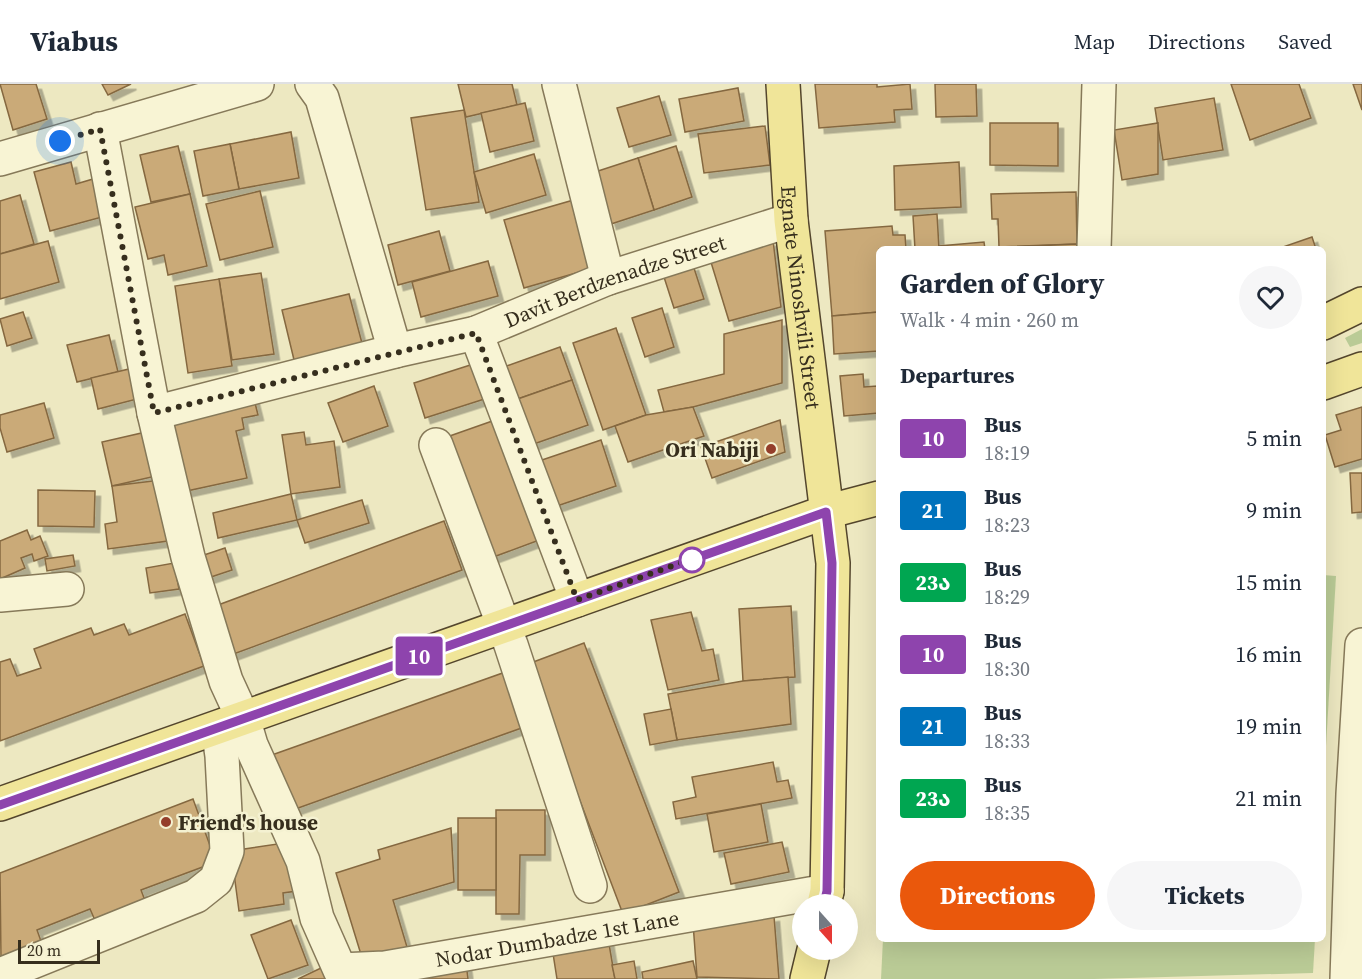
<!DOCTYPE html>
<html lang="en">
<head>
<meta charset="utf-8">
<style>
  body { margin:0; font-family:"Source Serif 4","Noto Sans Georgian",serif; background:#f6f6f7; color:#1f2937; height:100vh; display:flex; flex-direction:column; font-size:22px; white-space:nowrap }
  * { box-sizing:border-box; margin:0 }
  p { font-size:20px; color:#747a83 }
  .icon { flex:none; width:33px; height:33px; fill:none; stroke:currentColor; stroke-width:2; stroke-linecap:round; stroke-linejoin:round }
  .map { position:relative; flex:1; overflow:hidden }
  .drawer { position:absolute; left:876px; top:162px; width:450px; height:696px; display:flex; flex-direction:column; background:#fff; border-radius:9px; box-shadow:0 6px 24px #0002 }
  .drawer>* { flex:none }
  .badge { padding:0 12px; border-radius:4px; font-size:21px; line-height:39px }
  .needle { width:39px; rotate:159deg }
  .controls { position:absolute; left:792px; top:810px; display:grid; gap:12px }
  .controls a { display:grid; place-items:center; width:66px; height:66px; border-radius:50%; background:#fff; box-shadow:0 6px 24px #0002; font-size:30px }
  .scale { position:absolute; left:18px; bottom:15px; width:82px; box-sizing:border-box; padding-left:6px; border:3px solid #362e1d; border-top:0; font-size:16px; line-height:21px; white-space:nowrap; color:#362e1d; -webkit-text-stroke:4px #f4f1d1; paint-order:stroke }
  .you { position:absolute; width:30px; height:30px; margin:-15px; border:4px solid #fff; border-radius:50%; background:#1a73e8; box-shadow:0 0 0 9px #1a73e833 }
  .map>.badge { position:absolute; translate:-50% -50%; box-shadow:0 0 0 3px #fff }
  h2 { padding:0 24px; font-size:22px; line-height:54px }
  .round { display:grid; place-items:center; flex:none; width:63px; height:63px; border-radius:32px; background:#f6f6f7 }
  .head { display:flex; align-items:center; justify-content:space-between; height:102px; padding:0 24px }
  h1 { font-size:28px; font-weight:700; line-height:45px }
  .action { display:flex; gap:12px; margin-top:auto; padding:12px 24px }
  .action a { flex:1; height:69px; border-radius:36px; background:#ea580c; color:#fff; font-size:24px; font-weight:700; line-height:69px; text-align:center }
  .action a+a { background:#f6f6f7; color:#1f2937 }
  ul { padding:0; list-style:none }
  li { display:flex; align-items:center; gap:18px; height:72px; padding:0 24px }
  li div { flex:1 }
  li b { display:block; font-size:22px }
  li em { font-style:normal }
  li .badge { min-width:66px; font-weight:700; text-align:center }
  header { display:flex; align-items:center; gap:36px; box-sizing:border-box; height:84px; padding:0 30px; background:#fff; border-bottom:2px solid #e0e1e3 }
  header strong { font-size:28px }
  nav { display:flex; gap:33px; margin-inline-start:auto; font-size:21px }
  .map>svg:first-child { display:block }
  .green { fill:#bacb96 }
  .building { fill:#caaa78; stroke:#856840; stroke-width:1.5; filter:url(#shadow) }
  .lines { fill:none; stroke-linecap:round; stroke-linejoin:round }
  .minor-casing { stroke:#867959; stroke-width:36 }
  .major-casing { stroke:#54462d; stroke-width:36 }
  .minor { stroke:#f8f4d4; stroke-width:33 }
  .major { stroke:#f0e599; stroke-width:33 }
  .line-casing { stroke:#fff; stroke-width:14 }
  .line { stroke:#8e44ad; stroke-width:9 }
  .walk { stroke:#362e1d; stroke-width:6; stroke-dasharray:0 10.8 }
  .poi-dot { fill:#943e2a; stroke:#f4f1d1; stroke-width:2 }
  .stop-dot { fill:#fff; stroke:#8e44ad; stroke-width:3 }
  .labels { text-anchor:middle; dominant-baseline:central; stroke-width:5; stroke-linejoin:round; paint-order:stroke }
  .street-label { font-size:21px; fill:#362e1d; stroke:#f4f1d1 }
  .poi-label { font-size:21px; font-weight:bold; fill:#362e1d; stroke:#f4f1d1; text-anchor:end }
</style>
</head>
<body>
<header>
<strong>Viabus</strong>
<nav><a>Map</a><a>Directions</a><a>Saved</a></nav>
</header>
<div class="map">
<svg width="1362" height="895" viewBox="0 0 1362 895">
  <defs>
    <filter id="shadow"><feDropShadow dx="5.5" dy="5.5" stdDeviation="0" flood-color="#0004"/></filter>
  </defs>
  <rect width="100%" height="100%" fill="#ede8c1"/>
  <g class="green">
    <path d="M1362 245V259L1350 263 1345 254Z"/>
    <path d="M1323 491 1336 492 1323 713Z"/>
    <path d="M883 855H1315L1313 889 1094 895H881Z"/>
  </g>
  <g class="building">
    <path d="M0 0H36L47 35 13 46Z"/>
    <path d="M102 0H131L108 11Z"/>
    <path d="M458 0H512L517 21 466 33Z"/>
    <path d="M815 0H877V3L910 0 912 25 894 26 895 38 819 44Z"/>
    <path d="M935 0H976L977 32 936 33Z"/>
    <path d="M1231 0H1299L1311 34 1250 56Z"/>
    <path d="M1353 0H1362V26Z"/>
    <path d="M738 4 744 37 685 48 679 15Z"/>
    <path d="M659 12 671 51 629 63 617 24Z"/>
    <path d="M1214 14 1223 66 1163 76 1155 24Z"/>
    <path d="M525 19 534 57 490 68 481 29Z"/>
    <path d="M464 26 479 118 426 126 411 34Z"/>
    <path d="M990 39H1058V82L990 81Z"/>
    <path d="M1158 39V90L1122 96 1114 46Z"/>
    <path d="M765 42 770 81 704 89 698 50Z"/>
    <path d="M291 48 299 94 239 105 230 60Z"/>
    <path d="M230 60 239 105 203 112 194 67Z"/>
    <path d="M178 62 190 110 151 118 140 71Z"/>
    <path d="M676 62 692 113 654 126 638 74Z"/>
    <path d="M534 70 546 111 486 129 474 88Z"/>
    <path d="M638 74 654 126 611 140 595 88Z"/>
    <path d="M71 78 76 100 93 95 102 133 50 147 34 88Z"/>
    <path d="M959 78 961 123 895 126 894 82Z"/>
    <path d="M260 107 273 163 220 176 206 120Z"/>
    <path d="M1076 108 1077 160 999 163 998 135H992L991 110Z"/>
    <path d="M190 110 207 182 168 191 164 171 148 175 135 123Z"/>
    <path d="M20 111 34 160 0 170V117Z"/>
    <path d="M577 115 597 183 524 204 504 136Z"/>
    <path d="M937 130 939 165H915L913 132Z"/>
    <path d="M892 142 893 151H905L906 165H879V228L832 232 825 147Z"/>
    <path d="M439 147 450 187 398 201 388 161Z"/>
    <path d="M1312 153 1316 165H1281L1280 164Z"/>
    <path d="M773 156 781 223 729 237 710 175Z"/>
    <path d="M48 157 59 198 0 215V170Z"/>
    <path d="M984 158 985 165H939V162Z"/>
    <path d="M1077 160V165H1011V163Z"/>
    <path d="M488 177 498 212 421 233 412 198Z"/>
    <path d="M693 181 704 215 674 224 663 190Z"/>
    <path d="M261 189 274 270 232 276 219 195Z"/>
    <path d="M219 195 232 282 188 289 175 202Z"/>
    <path d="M349 210 363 263 295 280 282 226Z"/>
    <path d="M662 224 674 263 645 273 632 234Z"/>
    <path d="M23 228 32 254 7 262 0 235Z"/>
    <path d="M879 228V267L834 270 832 232Z"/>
    <path d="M782 236V299L693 323 664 328 658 306 724 290V250Z"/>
    <path d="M616 244 646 331 603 346 573 259Z"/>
    <path d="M109 251 118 288 77 298 67 261Z"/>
    <path d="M560 263 572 296 512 317 501 284Z"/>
    <path d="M486 276 497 311 425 334 414 299Z"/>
    <path d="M129 285 137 315 98 325 91 294Z"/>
    <path d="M863 290 864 303 877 302 879 329 844 332 840 292Z"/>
    <path d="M572 296 588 341 528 362 512 317Z"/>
    <path d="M374 302 388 342 343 358 328 319Z"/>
    <path d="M253 311 258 331 242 334 244 345 236 347 247 394 182 408 165 330Z"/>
    <path d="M44 319 54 354 7 368 0 344V331Z"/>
    <path d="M693 323 704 352 628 378 615 342 646 331Z"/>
    <path d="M1362 323V375L1335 383 1325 351 1341 346 1336 331Z"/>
    <path d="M498 335 542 455 488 475 444 354Z"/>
    <path d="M780 336 785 368 712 394 701 363Z"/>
    <path d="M146 348 156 392 112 402 102 358Z"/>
    <path d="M304 348 306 361 334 357 340 403 291 410 282 351Z"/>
    <path d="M601 356 616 402 554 423 539 377Z"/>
    <path d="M1350 389H1362V428L1352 429Z"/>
    <path d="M161 396 168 457 108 465 105 440 117 438 112 402Z"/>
    <path d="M38 406 95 407 94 443 38 442Z"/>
    <path d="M291 410 297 436 218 454 213 429Z"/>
    <path d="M362 416 369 439 305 459 297 436Z"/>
    <path d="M444 437 462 486 228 572 210 524Z"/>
    <path d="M27 446 31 456 40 452 48 472 34 477 32 470 21 474 25 484 0 495V457Z"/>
    <path d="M225 464 232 486 202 496 195 474Z"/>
    <path d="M73 471 75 482 47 487 45 475Z"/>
    <path d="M174 479 179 505 150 509 146 484Z"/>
    <path d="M791 522 795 593 743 597 739 525Z"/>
    <path d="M691 528 702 567 713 565 719 596 668 606 651 536Z"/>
    <path d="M185 530 204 582 0 657V578L10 575 17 592 41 584 34 565 91 544 94 551 124 540 129 551Z"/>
    <path d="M584 559 679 808 623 830 528 580Z"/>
    <path d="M511 586 530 641 287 728 269 672Z"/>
    <path d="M788 593 791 640 677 656 668 610 743 597Z"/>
    <path d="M671 625 677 656 650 661 644 630Z"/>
    <path d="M773 678 777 698 788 696 792 714 676 735 673 718 696 713 692 693Z"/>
    <path d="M193 715 216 778 141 806 147 822 97 841 90 825 37 846 42 860 1 876 0 789Z"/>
    <path d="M761 720 768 758 714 768 707 730Z"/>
    <path d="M496 726H545V771H520L519 830H496Z"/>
    <rect x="458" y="734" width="38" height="72"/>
    <path d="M451 744 454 798 393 816 407 863 363 877 336 789 380 775 378 766Z"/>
    <path d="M291 758 297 807 283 809 284 820 239 827 231 767Z"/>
    <path d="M782 758 789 788 731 800 724 769Z"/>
    <path d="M774 832 779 895 697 893 693 839Z"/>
    <path d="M291 836 308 881 268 895 251 851Z"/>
    <path d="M608 854 615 895H557L552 863Z"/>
    <path d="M634 877 637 895H615L612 881Z"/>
    <path d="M693 877 697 895H643L642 888Z"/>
    <path d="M466 879 468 895H418Z"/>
    <path d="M321 884 327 895H298Z"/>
  </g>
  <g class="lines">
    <g class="minor-casing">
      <g id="minor">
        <path id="s1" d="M312 0 322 14 395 267 476 249 608 194 791 136"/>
        <path d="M559 0 608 194"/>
        <path id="s2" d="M100 45 154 329 188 473 226 597 243 634 251 661 303 777 317 834 340 886 385 884 827 807"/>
        <path d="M0 75 257 0"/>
        <path d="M1094 165 1099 0"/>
        <path d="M476 249 577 516"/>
        <path d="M154 329 395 267"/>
        <path d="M436 361 511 561 590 802"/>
        <path d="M0 511 67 505"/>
        <path d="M0 891 196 812 216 796 227 767 222 672 218 644"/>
        <path d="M1347 895 1353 710 1362 561"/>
      </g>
    </g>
    <g class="major-casing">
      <g id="major">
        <path id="s3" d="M783 0 791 136 833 479 827 807 824 820"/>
        <path d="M1323 239 1362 220"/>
        <path d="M1323 299 1362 285"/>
        <path d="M0 720 826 428 879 414"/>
        <path d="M807 895 814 866"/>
      </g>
    </g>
    <use href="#minor" class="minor"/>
    <use href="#major" class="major"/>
  </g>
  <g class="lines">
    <g class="line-casing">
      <path id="line" d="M0 721 826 428 832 479 827 807 824 820"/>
    </g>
    <use href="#line" class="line"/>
    <path class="walk" d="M60 57 100 45 154 329 476 249 577 516 700 472 692 476"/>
  </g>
  <g class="poi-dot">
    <circle cx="771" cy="365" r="6"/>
    <circle cx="166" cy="738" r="6"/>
  </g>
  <circle class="stop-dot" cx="692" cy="476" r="12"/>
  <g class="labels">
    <g class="street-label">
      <text stroke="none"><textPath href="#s1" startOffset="512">Davit Berdzenadze Street</textPath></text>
      <text stroke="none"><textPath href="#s3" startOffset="214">Egnate Ninoshvili Street</textPath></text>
      <text stroke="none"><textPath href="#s2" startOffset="1098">Nodar Dumbadze 1st Lane</textPath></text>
    </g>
    <g class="poi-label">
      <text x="759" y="365">Ori Nabiji</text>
      <text x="178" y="738" text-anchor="start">Friend's house</text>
    </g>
  </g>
</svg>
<div class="controls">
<a><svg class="needle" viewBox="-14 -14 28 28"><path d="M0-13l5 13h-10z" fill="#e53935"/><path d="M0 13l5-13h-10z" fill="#747a83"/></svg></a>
</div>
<div class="scale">20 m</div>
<div class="you" style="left:60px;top:57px"></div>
<b class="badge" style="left:419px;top:572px;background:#8e44ad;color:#fff">10</b>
<section class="drawer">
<div class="head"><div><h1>Garden of Glory</h1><p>Walk · 4 min · 260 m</p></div><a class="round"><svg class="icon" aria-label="heart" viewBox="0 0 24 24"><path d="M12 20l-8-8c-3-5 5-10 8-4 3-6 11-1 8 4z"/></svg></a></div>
<h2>Departures</h2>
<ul>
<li><span class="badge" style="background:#8e44ad;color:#fff">10</span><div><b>Bus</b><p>18:19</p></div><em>5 min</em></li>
<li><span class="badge" style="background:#0072bc;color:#fff">21</span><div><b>Bus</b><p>18:23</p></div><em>9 min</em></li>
<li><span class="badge" style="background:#00a651;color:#fff">23ა</span><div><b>Bus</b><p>18:29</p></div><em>15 min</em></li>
<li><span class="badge" style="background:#8e44ad;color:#fff">10</span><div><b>Bus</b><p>18:30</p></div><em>16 min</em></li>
<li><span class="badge" style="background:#0072bc;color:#fff">21</span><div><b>Bus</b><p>18:33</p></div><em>19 min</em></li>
<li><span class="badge" style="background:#00a651;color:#fff">23ა</span><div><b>Bus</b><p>18:35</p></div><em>21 min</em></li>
</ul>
<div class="action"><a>Directions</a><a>Tickets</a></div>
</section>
</div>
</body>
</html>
